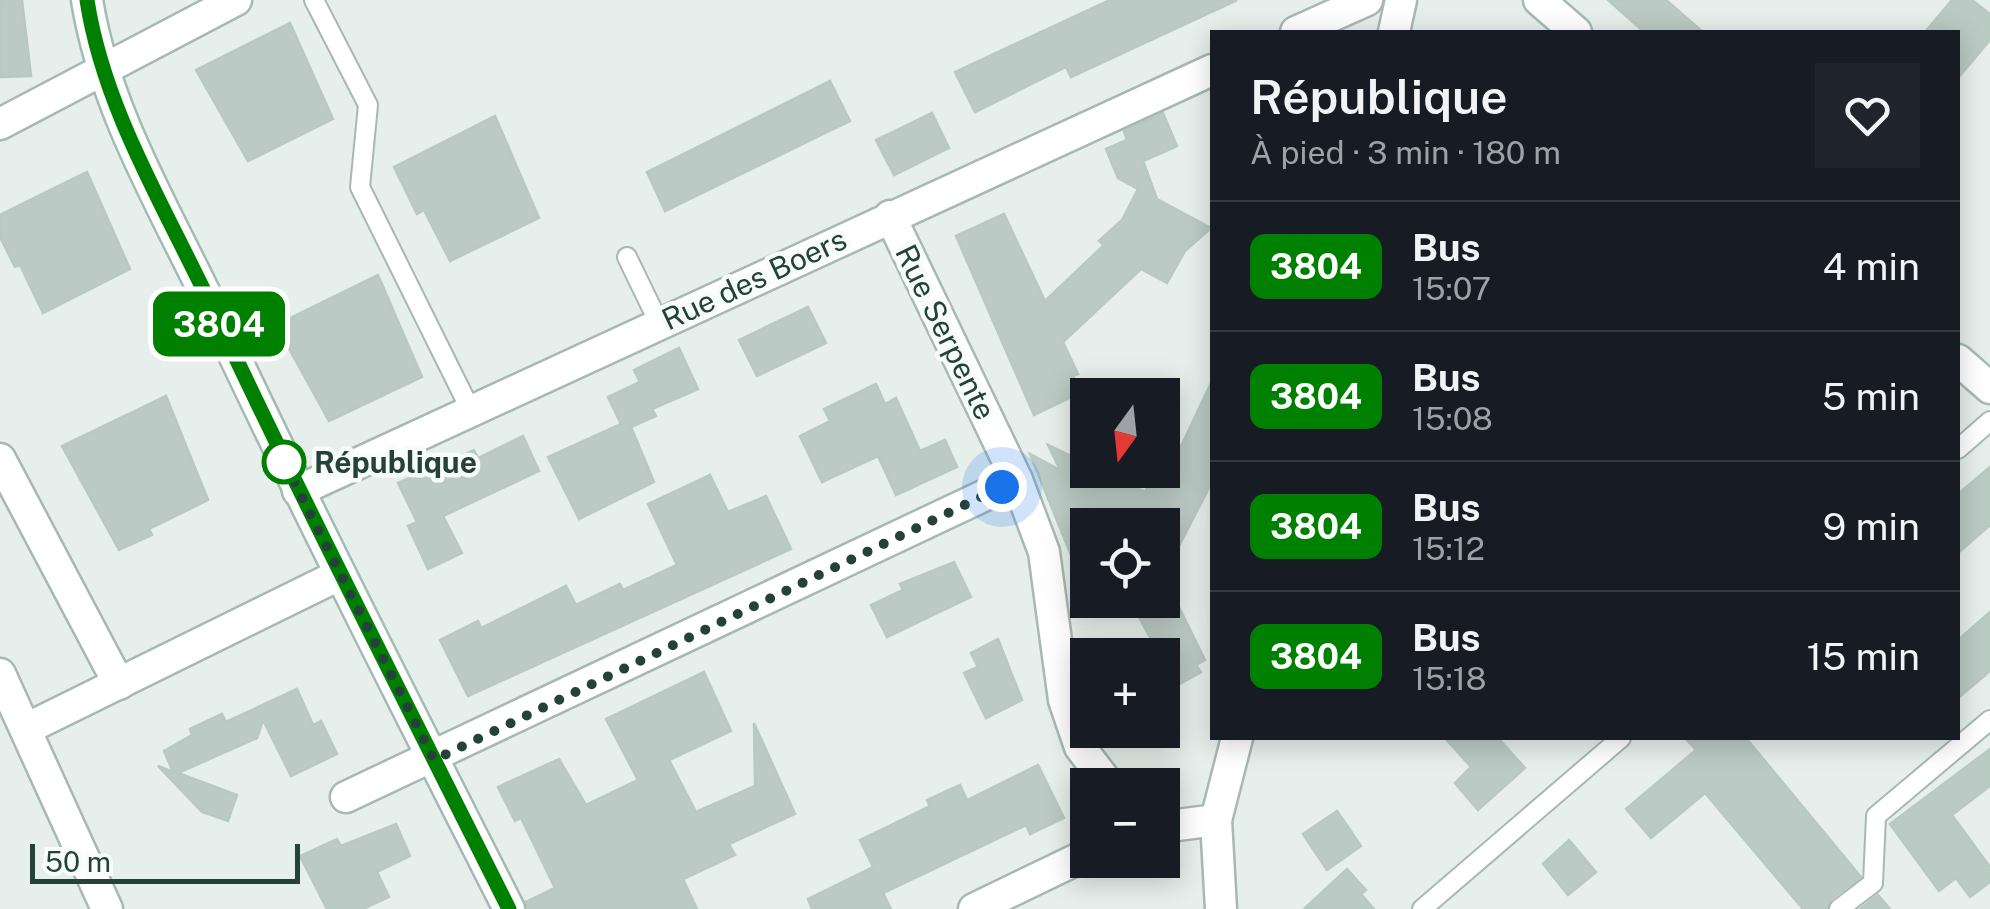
<!DOCTYPE html>
<html lang="fr">
<head>
<meta charset="utf-8">
<style>
  body { margin:0; font-family:"Public Sans",sans-serif; background:#20242c; color:#f1f3f6; height:100vh; display:flex; flex-direction:column; font-size:38px; white-space:nowrap }
  * { box-sizing:border-box; margin:0 }
  p { font-size:32px; color:#9ea1a6 }
  .icon { flex:none; width:55px; height:55px; fill:none; stroke:currentColor; stroke-width:2; stroke-linecap:round; stroke-linejoin:round }
  .map { position:relative; flex:1; overflow:hidden }
  .panel { position:absolute; left:1210px; top:30px; width:750px; height:710px; display:flex; flex-direction:column; background:#171b24; border-radius:0px; box-shadow:0 5px 25px #0003 }
  .panel>* { flex:none }
  .badge { padding:0 20px; border-radius:15px; font-size:35px; line-height:65px }
  .needle { width:65px; rotate:195deg }
  .controls { position:absolute; left:1070px; top:378px; display:grid; gap:20px }
  .controls a { display:grid; place-items:center; width:110px; height:110px; border-radius:0px; background:#171b24; box-shadow:0 5px 25px #0003; font-size:50px }
  .scale { position:absolute; left:30px; bottom:25px; width:270px; box-sizing:border-box; padding-left:10px; border:5px solid #24423a; border-top:0; font-size:28px; line-height:35px; white-space:nowrap; color:#24423a; -webkit-text-stroke:8px #f7fbf9; paint-order:stroke }
  .you { position:absolute; width:50px; height:50px; margin:-25px; border:8px solid #fff; border-radius:50%; background:#1a73e8; box-shadow:0 0 0 15px #1a73e833 }
  .map>.badge { position:absolute; translate:-50% -50%; box-shadow:0 0 0 5px #fff }
  .round { display:grid; place-items:center; flex:none; width:105px; height:105px; border-radius:0px; background:#20242c }
  .head { display:flex; align-items:center; justify-content:space-between; height:170px; padding:0 40px }
  h1 { font-size:48px; font-weight:600; line-height:75px }
  ul { padding:0; list-style:none }
  li { display:flex; align-items:center; gap:30px; height:130px; padding:0 40px; border-top:2px solid #363941 }
  li div { flex:1 }
  li b { display:block; font-size:38px }
  li em { font-style:normal }
  li .badge { min-width:110px; font-weight:700; text-align:center }
  .map>svg:first-child { display:block }
  .building { fill:#bbcac4; stroke:#b8c9c2; stroke-width:2.5 }
  .lines { fill:none; stroke-linecap:round; stroke-linejoin:round }
  .lane-casing { stroke:#a8b8b2; stroke-width:22 }
  .street-casing { stroke:#a8b8b2; stroke-width:35 }
  .secondary-casing { stroke:#a4bbb3; stroke-width:35 }
  .lane { stroke:#fff; stroke-width:18 }
  .street { stroke:#fff; stroke-width:30 }
  .secondary { stroke:#fff; stroke-width:30 }
  .line-casing { stroke:#fff; stroke-width:22 }
  .line { stroke:#008000; stroke-width:15 }
  .walk { stroke:#24423a; stroke-width:10; stroke-dasharray:0 18 }
  .stop-dot { fill:#fff; stroke:#008000; stroke-width:5 }
  .labels { text-anchor:middle; dominant-baseline:central; stroke-width:9; stroke-linejoin:round; paint-order:stroke }
  .street-label { font-size:30px; fill:#24423a; stroke:#f7fbf9 }
  .stop-label { font-size:30px; font-weight:bold; fill:#24423a; stroke:#f7fbf9; text-anchor:start }
</style>
</head>
<body>
<div class="map">
<svg width="1990" height="909" viewBox="0 0 1990 909">
  <rect width="100%" height="100%" fill="#e6efeb"/>
  <g class="building">
    <path d="M0 0H22L31 76 0 77Z"/>
    <path d="M1110 0H1237L1071 77 1066 67 975 112 955 72Z"/>
    <path d="M1608 0H1666L1703 32H1644Z"/>
    <path d="M1952 0H1972L1990 14V40L1958 78V32H1925Z"/>
    <path d="M290 23 333 119 248 161 196 70Z"/>
    <path d="M830 81 850 121 665 211 647 172Z"/>
    <path d="M932 113 949 148 894 175 876 140Z"/>
    <path d="M1163 113 1177 146 1143 161 1157 199 1211 228 1185 251 1167 283 1141 269 1063 342 1078 374 1073 376 1080 393 1034 415 956 236 1004 214 1045 301 1104 245 1099 241 1122 220 1138 189 1118 178 1106 149 1127 140 1124 131Z"/>
    <path d="M495 116 539 218 450 261 424 210 417 214 394 167Z"/>
    <path d="M87 172 130 269 43 313 20 265 15 267 0 237V215Z"/>
    <path d="M378 275 422 377 329 421 276 325Z"/>
    <path d="M808 307 826 343 757 376 739 340Z"/>
    <path d="M679 348 698 389 652 409 656 416 631 427 654 482 579 519 548 457 621 424 608 397 640 382 634 370Z"/>
    <path d="M1212 381V482L1162 579V525H1088L1086 592 1030 454 1060 470 1048 445 1088 464V470H1100L1145 492 1157 470H1162L1165 454 1175 459Z"/>
    <path d="M876 384 885 404 896 398 920 451 945 440 957 467 896 495 878 456 822 482 800 436 830 421 824 409Z"/>
    <path d="M166 396 208 500 149 529 152 535 119 550 62 446Z"/>
    <path d="M523 436 539 471 443 516 462 553 428 569 408 526 417 522 398 483 474 450 478 458Z"/>
    <path d="M1990 467V525L1958 553V494Z"/>
    <path d="M710 475 728 512 766 496 791 549 468 696 440 640 478 621 481 628 566 586 576 605 620 584 623 590 677 565 648 504Z"/>
    <path d="M954 562 971 597 887 637 871 605 903 590 900 584Z"/>
    <path d="M1174 597 1205 660 1196 665 1201 672 1176 686 1139 617Z"/>
    <path d="M1990 612V671L1958 698V640Z"/>
    <path d="M998 639 1022 700 986 718 964 673 978 667 971 653Z"/>
    <path d="M704 672 731 731 669 760 696 812 755 786 754 723 795 814 729 844 735 855 683 879 697 909H528L526 902 555 888 521 818 515 821 498 787 559 759 586 805 638 780 606 719Z"/>
    <path d="M297 689 313 725 321 721 337 754 291 776 263 720 257 738 178 773 237 795 228 821 202 812 158 766 173 772 164 751 192 735 190 729 222 714 226 722Z"/>
    <path d="M1445 738H1498L1525 768 1478 810 1455 783 1471 767Z"/>
    <path d="M1685 738H1746L1861 877 1831 899 1827 909H1803L1705 793 1651 838 1626 809 1696 750Z"/>
    <path d="M1990 749V786L1952 815 1990 867V882L1970 897 1956 878 1939 891 1890 824Z"/>
    <path d="M1038 765 1064 818 1030 834 1026 825 883 893 891 909H812L808 899 873 867 860 840 930 806 927 800 960 785 967 800Z"/>
    <path d="M1337 811 1361 846 1327 870 1303 834Z"/>
    <path d="M396 824 410 856 377 872 389 897 363 909H327L300 856 337 839 341 846Z"/>
    <path d="M1569 840 1596 872 1568 895 1543 864Z"/>
    <path d="M1347 869 1366 890 1361 894 1374 909H1304Z"/>
    <path d="M1878 895 1890 909H1860Z"/>
  </g>
  <g class="lines">
    <g class="lane-casing">
      <g id="lane">
        <path d="M314 0 368 105 360 187 471 411"/>
        <path d="M627 257 659 323"/>
        <path d="M1958 449 1990 421"/>
        <path d="M1422 909 1621 738"/>
        <path d="M1839 909 1873 883 1876 816 1990 720"/>
      </g>
    </g>
    <g class="street-casing">
      <g id="street">
        <path d="M1296 32 1367 0"/>
        <path d="M1394 32 1401 0"/>
        <path d="M0 124 236 0"/>
        <path d="M890 216 1017 480 1044 552 1064 700 1080 747 1109 785"/>
        <path d="M0 459 119 684"/>
        <path d="M298 491 1212 70"/>
        <path d="M0 674 107 909"/>
        <path d="M28 728 339 575"/>
        <path d="M346 797 1017 480"/>
        <path d="M1162 827 1216 820"/>
        <path d="M974 909 1088 854"/>
        <path d="M1221 909 1216 820 1237 738"/>
      </g>
    </g>
    <g class="secondary-casing">
      <g id="secondary">
        <path d="M87 0C104 107 163 206 209 302 305 507 407 708 509 909"/>
        <path d="M1539 0 1576 32"/>
        <path d="M1958 360 1990 388"/>
      </g>
    </g>
    <use href="#lane" class="lane"/>
    <use href="#street" class="street"/>
    <use href="#secondary" class="secondary"/>
  </g>
  <g class="lines">
    <g class="line-casing">
      <path id="line" d="M87 0C103 105 161 201 206 295 303 502 407 705 509 909"/>
    </g>
    <use href="#line" class="line"/>
    <path class="walk" d="M284 462 281 456 434 760 1002 487"/>
  </g>
  <circle class="stop-dot" cx="284" cy="462" r="20"/>
  <g class="labels">
    <g class="street-label">
      <text transform="translate(754 279) rotate(-25)">Rue des Boers</text>
      <text transform="translate(946 332) rotate(64)">Rue Serpente</text>
    </g>
    <g class="stop-label">
      <text x="314" y="462">République</text>
    </g>
  </g>
</svg>
<div class="controls">
<a><svg class="needle" viewBox="-14 -14 28 28"><path d="M0-13l5 13h-10z" fill="#e53935"/><path d="M0 13l5-13h-10z" fill="#9ea1a6"/></svg></a>
<a><svg class="icon" aria-label="locate" viewBox="0 0 24 24"><circle cx="12" cy="12" r="6"/><path d="M12 2v4M12 18v4M2 12h4M18 12h4"/></svg></a>
<a>+</a>
<a>−</a>
</div>
<div class="scale">50 m</div>
<div class="you" style="left:1002px;top:487px"></div>
<b class="badge" style="left:219px;top:324px;background:#008000;color:#fff">3804</b>
<section class="panel">
<div class="head"><div><h1>République</h1><p>À pied · 3 min · 180 m</p></div><a class="round"><svg class="icon" aria-label="heart" viewBox="0 0 24 24"><path d="M12 20l-8-8c-3-5 5-10 8-4 3-6 11-1 8 4z"/></svg></a></div>
<ul>
<li><span class="badge" style="background:#008000;color:#fff">3804</span><div><b>Bus</b><p>15:07</p></div><em>4 min</em></li>
<li><span class="badge" style="background:#008000;color:#fff">3804</span><div><b>Bus</b><p>15:08</p></div><em>5 min</em></li>
<li><span class="badge" style="background:#008000;color:#fff">3804</span><div><b>Bus</b><p>15:12</p></div><em>9 min</em></li>
<li><span class="badge" style="background:#008000;color:#fff">3804</span><div><b>Bus</b><p>15:18</p></div><em>15 min</em></li>
</ul>
</section>
</div>
</body>
</html>
